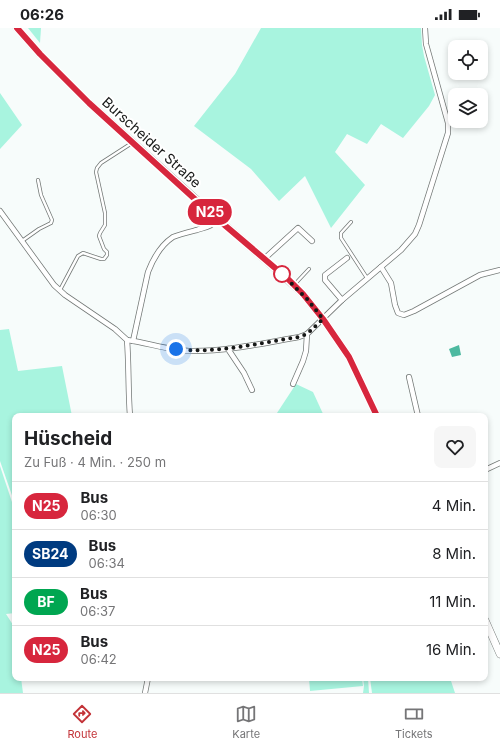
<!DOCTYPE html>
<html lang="de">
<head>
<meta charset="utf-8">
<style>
  body { margin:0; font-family:Inter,sans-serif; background:#f6f6f6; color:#202124; height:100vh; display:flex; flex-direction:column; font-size:15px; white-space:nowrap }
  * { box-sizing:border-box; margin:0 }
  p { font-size:13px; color:#757577 }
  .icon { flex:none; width:22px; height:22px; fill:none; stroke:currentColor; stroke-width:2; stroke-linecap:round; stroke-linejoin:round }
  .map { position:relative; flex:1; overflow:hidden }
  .drawer { position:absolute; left:12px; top:385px; width:476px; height:268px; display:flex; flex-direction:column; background:#fff; border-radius:8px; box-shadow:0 2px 6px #0003 }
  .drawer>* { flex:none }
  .badge { padding:0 8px; border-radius:13px; font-size:14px; line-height:26px }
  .fabs { position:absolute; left:448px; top:12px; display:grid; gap:8px }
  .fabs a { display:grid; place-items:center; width:40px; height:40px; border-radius:8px; background:#fff; box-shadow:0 2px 6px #0003; font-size:20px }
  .you { position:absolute; width:20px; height:20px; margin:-10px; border:3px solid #fff; border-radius:50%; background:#1a73e8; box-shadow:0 0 0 6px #1a73e833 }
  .map>.badge { position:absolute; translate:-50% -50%; box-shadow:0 0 0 2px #fff }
  .round { display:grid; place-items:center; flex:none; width:42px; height:42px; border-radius:8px; background:#f6f6f6 }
  .headline { display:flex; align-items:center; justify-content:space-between; height:68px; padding:0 12px }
  h1 { font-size:19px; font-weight:700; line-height:30px }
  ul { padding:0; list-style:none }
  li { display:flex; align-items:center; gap:12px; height:48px; padding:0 12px; border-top:1px solid #e0e0e0 }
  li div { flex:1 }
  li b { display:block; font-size:15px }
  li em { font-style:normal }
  li .badge { min-width:44px; font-weight:700; text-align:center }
  .status { display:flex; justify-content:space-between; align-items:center; height:28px; padding:0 20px; background:#fff; direction:ltr }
  .status svg { height:11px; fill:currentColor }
  .tab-bar { display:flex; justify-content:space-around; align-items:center; height:56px; border-top:1px solid #e0e0e0; background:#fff; font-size:11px; color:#757577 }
  .tab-bar a { display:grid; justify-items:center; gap:2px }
  .tab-bar .active { color:#c33338 }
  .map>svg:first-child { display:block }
  .green { fill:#a8f4df }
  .water { fill:#4db9a0 }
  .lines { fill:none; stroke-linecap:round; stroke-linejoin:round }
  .service-casing { stroke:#747977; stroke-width:4 }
  .minor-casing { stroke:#747977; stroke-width:6 }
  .primary-casing { stroke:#747977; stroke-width:8 }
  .service { stroke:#fff; stroke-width:2.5 }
  .minor { stroke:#fff; stroke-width:4.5 }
  .primary { stroke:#fff; stroke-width:7 }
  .line-casing { stroke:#fff; stroke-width:9 }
  .line { stroke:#d7263d; stroke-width:6 }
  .walk { stroke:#161817; stroke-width:4; stroke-dasharray:0 7.2 }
  .stop-dot { fill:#fff; stroke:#d7263d; stroke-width:2 }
  .labels { text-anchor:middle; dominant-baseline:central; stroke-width:4; stroke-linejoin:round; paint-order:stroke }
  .street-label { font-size:14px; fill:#161817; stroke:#fff }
</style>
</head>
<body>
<div class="status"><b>06:26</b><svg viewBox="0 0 49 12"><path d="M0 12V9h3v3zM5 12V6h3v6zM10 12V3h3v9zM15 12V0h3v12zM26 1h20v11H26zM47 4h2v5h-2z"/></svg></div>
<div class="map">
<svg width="500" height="665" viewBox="0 0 500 665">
  <rect width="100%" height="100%" fill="#f7fcfb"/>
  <g class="green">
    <path d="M28 0H41L40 15Z"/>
    <path d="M261 0H421L422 17 424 28 435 67 429 78 403 110 381 96 367 116 347 106 335 124 365 157 331 200 305 148 279 173 251 141 194 98 235 46Z"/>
    <path d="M0 65 22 97 0 121Z"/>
    <path d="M9 301 18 343 62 338 72 388H15V476L0 433V302Z"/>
    <path d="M296 356 313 364 324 388H275Z"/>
    <path d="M0 438 15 483V585L6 586 15 600V650H21L23 665H0Z"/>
    <path d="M309 650H362L363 658 310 663Z"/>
    <path d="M363 650H368L369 665H363L364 658Z"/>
    <path d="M370 650H450L455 665H372Z"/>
  </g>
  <path class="water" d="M459 317 461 327 452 329 449 321Z"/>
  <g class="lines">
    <g class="service-casing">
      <g id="service">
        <path d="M351 194 341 205V210L367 250"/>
        <path d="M22 213 39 201 51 195 52 192 41 167 38 152"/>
        <path d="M294 257 309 241"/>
        <path d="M60 262 78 228 83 225 101 231H104L107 227V224L104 221 99 208 100 205 105 197V185L96 144 97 140 101 135 132 115"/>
      </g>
    </g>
    <g class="minor-casing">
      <g id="minor">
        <path d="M0 183 54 257 65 267 115 301 127 312C129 337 128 363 130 388"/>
        <path d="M264 231 298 200 312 213"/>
        <path d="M381 239 391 255 395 277 398 285 404 287 414 283 480 247 500 242"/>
        <path d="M342 272 325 252V247L347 230"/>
        <path d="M127 312C149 315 171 323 193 323 229 323 264 315 299 309L307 306 342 272 401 222 415 206 419 197 448 105V95L426 16 425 0"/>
        <path d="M133 313 148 244C153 231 161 217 173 209 180 206 189 204 197 202 206 199 211 199 218 191"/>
        <path d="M228 321 244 345 252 362"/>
        <path d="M409 349 418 388"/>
        <path d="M293 356 303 333 306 323 307 306"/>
        <path d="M485 442 500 435"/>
        <path d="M145 665 148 650"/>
      </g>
    </g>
    <g class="primary-casing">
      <g id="primary">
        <path d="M17 0 40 26 89 75 218 191 287 251 303 266 323 291 349 329 377 388"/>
        <path d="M485 592 500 626"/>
      </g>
    </g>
    <use href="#service" class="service"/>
    <use href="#minor" class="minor"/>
    <use href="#primary" class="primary"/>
  </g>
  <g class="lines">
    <g class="line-casing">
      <path id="line" d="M17 0 40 26 89 75 208 183 288 251 303 266 323 291 349 329 377 388"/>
    </g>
    <use href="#line" class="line"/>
    <path class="walk" d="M176 321C217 326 258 315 299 309L307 306 323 291 308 272 282 246"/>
  </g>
  <circle class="stop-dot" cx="282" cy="246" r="8"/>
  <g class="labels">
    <g class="street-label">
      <text transform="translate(152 114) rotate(42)">Burscheider Straße</text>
    </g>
  </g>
</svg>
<div class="fabs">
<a><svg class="icon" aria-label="locate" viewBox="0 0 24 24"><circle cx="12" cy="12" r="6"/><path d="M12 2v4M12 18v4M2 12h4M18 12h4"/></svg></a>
<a><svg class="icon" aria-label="layers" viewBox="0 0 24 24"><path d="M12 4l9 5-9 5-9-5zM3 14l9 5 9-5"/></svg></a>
</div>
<div class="you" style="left:176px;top:321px"></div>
<b class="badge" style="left:210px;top:184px;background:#d7263d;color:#fff">N25</b>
<section class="drawer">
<div class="headline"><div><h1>Hüscheid</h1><p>Zu Fuß · 4 Min. · 250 m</p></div><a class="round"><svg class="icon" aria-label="heart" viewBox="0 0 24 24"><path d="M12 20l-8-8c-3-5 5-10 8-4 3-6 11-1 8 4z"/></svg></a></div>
<ul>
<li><span class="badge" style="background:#d7263d;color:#fff">N25</span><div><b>Bus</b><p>06:30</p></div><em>4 Min.</em></li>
<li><span class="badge" style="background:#003b80;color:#fff">SB24</span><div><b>Bus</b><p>06:34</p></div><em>8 Min.</em></li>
<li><span class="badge" style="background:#00a651;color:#fff">BF</span><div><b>Bus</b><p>06:37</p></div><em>11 Min.</em></li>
<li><span class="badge" style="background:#d7263d;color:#fff">N25</span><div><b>Bus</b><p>06:42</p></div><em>16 Min.</em></li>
</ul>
</section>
</div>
<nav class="tab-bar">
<a class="active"><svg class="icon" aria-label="directions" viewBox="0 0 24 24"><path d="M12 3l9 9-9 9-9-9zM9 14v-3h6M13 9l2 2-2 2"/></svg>Route</a>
<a><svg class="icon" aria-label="map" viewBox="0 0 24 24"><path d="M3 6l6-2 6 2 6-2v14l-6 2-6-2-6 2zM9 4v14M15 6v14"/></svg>Karte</a>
<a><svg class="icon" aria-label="tickets" viewBox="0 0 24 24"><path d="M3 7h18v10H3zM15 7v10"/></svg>Tickets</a>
</nav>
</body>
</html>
